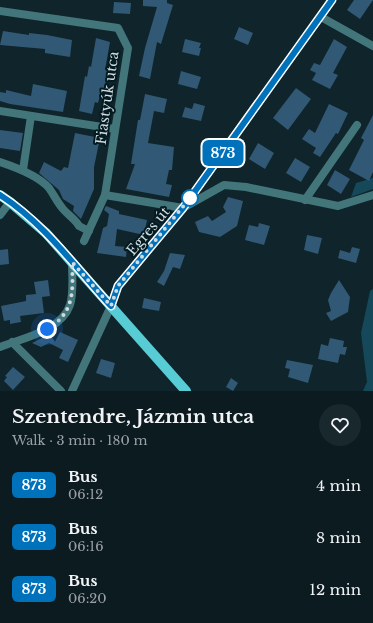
<!DOCTYPE html>
<html lang="en">
<head>
<meta charset="utf-8">
<style>
  body { margin:0; font-family:"Libre Baskerville",serif; background:#19282d; color:#f1f3f6; height:100vh; display:flex; flex-direction:column; font-size:15px; white-space:nowrap }
  * { box-sizing:border-box; margin:0 }
  p { font-size:13px; color:#9aa1a5 }
  .icon { flex:none; width:22px; height:22px; fill:none; stroke:currentColor; stroke-width:2; stroke-linecap:round; stroke-linejoin:round }
  .map { position:relative; height:391px; overflow:hidden }
  .sheet { display:flex; flex-direction:column; background:#0b1b20; flex:1 }
  .sheet>* { flex:none }
  .badge { padding:0 8px; border-radius:6px; font-size:14px; line-height:26px }
  .you { position:absolute; width:20px; height:20px; margin:-10px; border:3px solid #fff; border-radius:50%; background:#1a73e8; box-shadow:0 0 0 6px #1a73e833 }
  .map>.badge { position:absolute; translate:-50% -50%; box-shadow:0 0 0 2px #fff }
  .round { display:grid; place-items:center; flex:none; width:42px; height:42px; border-radius:21px; background:#19282d }
  .summary { display:flex; align-items:center; justify-content:space-between; height:68px; padding:0 12px }
  h1 { font-size:19px; font-weight:800; line-height:30px }
  ul { padding:0; list-style:none }
  li { display:flex; align-items:center; gap:12px; height:52px; padding:0 12px }
  li div { flex:1 }
  li b { display:block; font-size:15px }
  li em { font-style:normal }
  li .badge { min-width:44px; font-weight:700; text-align:center }
  .map>svg:first-child { display:block }
  .green { fill:#154959 }
  .building { fill:#315874 }
  .lines { fill:none; stroke-linecap:round; stroke-linejoin:round }
  .minor { stroke:#42767a; stroke-width:8 }
  .tertiary { stroke:#42767a; stroke-width:8 }
  .primary { stroke:#57ccd5; stroke-width:10 }
  .line-casing { stroke:#fff; stroke-width:9 }
  .line { stroke:#0072bc; stroke-width:6 }
  .walk { stroke:#cfdce0; stroke-width:4; stroke-dasharray:0 7.2 }
  .stop-dot { fill:#fff; stroke:#0072bc; stroke-width:2 }
  .labels { text-anchor:middle; dominant-baseline:central; stroke-width:4; stroke-linejoin:round; paint-order:stroke }
  .street-label { font-size:14px; fill:#cfdce0; stroke:#051b22 }
</style>
</head>
<body>
<div class="map">
<svg width="373" height="391" viewBox="0 0 373 391">
  <rect width="100%" height="100%" fill="#0f242b"/>
  <g class="green">
    <path d="M373 178V189L351 197 356 183Z"/>
    <path d="M373 289V391H363L367 382 361 333 370 291Z"/>
  </g>
  <g class="building">
    <path d="M143 0H167V3L173 5 161 44 157 42 150 79 139 76 145 48 157 7 143 6Z"/>
    <path d="M354 0H373L360 19 347 10Z"/>
    <path d="M114 2 131 3 130 14 113 13Z"/>
    <path d="M239 27 253 33 248 45 234 39Z"/>
    <path d="M3 31 29 35V33L47 35 72 40 70 57 45 53V49L0 45Z"/>
    <path d="M96 38 110 42 105 70 109 71 103 92 101 91 98 103 95 102 92 114 79 111 85 76 87 77 89 66 91 67Z"/>
    <path d="M185 39 201 43 199 48H201L199 56 182 52Z"/>
    <path d="M334 39 347 47 333 73 338 75 330 89 312 80 316 73 310 70 314 63 320 65Z"/>
    <path d="M181 71 201 77 197 89 178 84Z"/>
    <path d="M33 84 67 91 63 112 10 104 0 101V92L6 93V90L31 96Z"/>
    <path d="M296 88 311 99 288 130 273 118Z"/>
    <path d="M145 94 167 99 164 113 154 111 148 143 174 147 172 170H169L166 184 172 185 169 197 126 189 135 164H131L138 120H140Z"/>
    <path d="M194 103 205 106 201 121 182 117 185 107 192 109Z"/>
    <path d="M329 104 348 113 338 134 336 133 320 157 313 153 316 148 302 139 309 129 315 133Z"/>
    <path d="M373 115V172L369 181 349 170 364 140 361 138Z"/>
    <path d="M0 130 23 133 20 151 0 148Z"/>
    <path d="M75 133 100 138 94 167V189L81 219 73 211 74 206 63 199 59 190 39 173 44 162 61 171 64 167 68 168Z"/>
    <path d="M258 143 274 153 265 169 249 159Z"/>
    <path d="M295 158 310 167 301 182 286 173Z"/>
    <path d="M335 170 350 179 341 194 327 185Z"/>
    <path d="M228 197 243 201 237 226 220 237 199 232 195 222 208 216 212 221 226 212 223 207Z"/>
    <path d="M106 206 119 211V214L147 220 144 235 117 229 115 246 127 247 126 257 97 253 103 228 107 226 109 214 104 210Z"/>
    <path d="M259 223 270 226 264 245 245 240 249 225 258 227Z"/>
    <path d="M307 235 322 238 318 254 304 250Z"/>
    <path d="M352 247 360 249 356 263 338 258 340 250 350 253Z"/>
    <path d="M8 249 9 264 0 265V250Z"/>
    <path d="M170 253 185 255 180 269 173 267 164 286 157 282 164 271Z"/>
    <path d="M48 280 50 296 42 297 44 313 20 316 21 322 10 324V320L4 321 1 306 26 301V295L36 294 34 282Z"/>
    <path d="M339 280 350 297 348 312 331 321 326 313 331 311 328 300 331 293Z"/>
    <path d="M144 298 161 302 159 311 142 308Z"/>
    <path d="M60 332 78 340 68 362 59 358 63 350 49 343 41 347 32 343 50 334 55 342Z"/>
    <path d="M330 338 344 341 343 347H347L345 355 340 354 338 363 318 359 321 344 328 346Z"/>
    <path d="M101 359 115 363 111 378 96 373Z"/>
    <path d="M287 360 313 365 308 383 288 377 290 369 285 368Z"/>
    <path d="M13 367 25 377 13 390 4 381 7 377 5 376Z"/>
    <path d="M231 378 238 383 233 391 226 387Z"/>
  </g>
  <g class="lines">
    <g class="minor">
      <path d="M0 11 118 28 128 48 105 195 84 241"/>
      <path d="M321 17 373 46"/>
      <path d="M0 111 115 129"/>
      <path d="M0 162C15 167 39 176 49 188 54 195 57 202 63 209 68 215 75 219 79 226L89 231"/>
      <path d="M23 170 31 116"/>
      <path d="M105 195 183 208 224 185 246 187 338 206 373 195"/>
      <path d="M305 200 357 125"/>
      <path d="M0 215 10 202"/>
      <path d="M12 342 61 391"/>
      <path d="M0 347C23 338 61 331 70 305 74 292 72 276 72 262"/>
      <path d="M72 391 111 306"/>
    </g>
    <path class="tertiary" d="M111 306 118 286 183 208 332 0"/>
    <path class="primary" d="M0 195 10 202 46 233 186 391"/>
  </g>
  <g class="lines">
    <g class="line-casing">
      <path id="line" d="M0 195C44 223 76 268 111 306L118 286 183 208 332 0"/>
    </g>
    <use href="#line" class="line"/>
    <path class="walk" d="M47 329C75 313 73 291 72 262L111 306 118 286 190 198"/>
  </g>
  <circle class="stop-dot" cx="190" cy="198" r="8"/>
  <g class="labels">
    <g class="street-label">
      <text transform="translate(107 98) rotate(-82)">Fiastyúk utca</text>
      <text transform="translate(148 231) rotate(-50)">Egres út</text>
    </g>
  </g>
</svg>
<div class="you" style="left:47px;top:329px"></div>
<b class="badge" style="left:223px;top:153px;background:#0072bc;color:#fff">873</b>
</div>
<section class="sheet">
<div class="summary"><div><h1>Szentendre, Jázmin utca</h1><p>Walk · 3 min · 180 m</p></div><a class="round"><svg class="icon" aria-label="heart" viewBox="0 0 24 24"><path d="M12 20l-8-8c-3-5 5-10 8-4 3-6 11-1 8 4z"/></svg></a></div>
<ul>
<li><span class="badge" style="background:#0072bc;color:#fff">873</span><div><b>Bus</b><p>06:12</p></div><em>4 min</em></li>
<li><span class="badge" style="background:#0072bc;color:#fff">873</span><div><b>Bus</b><p>06:16</p></div><em>8 min</em></li>
<li><span class="badge" style="background:#0072bc;color:#fff">873</span><div><b>Bus</b><p>06:20</p></div><em>12 min</em></li>
</ul>
</section>
</body>
</html>
